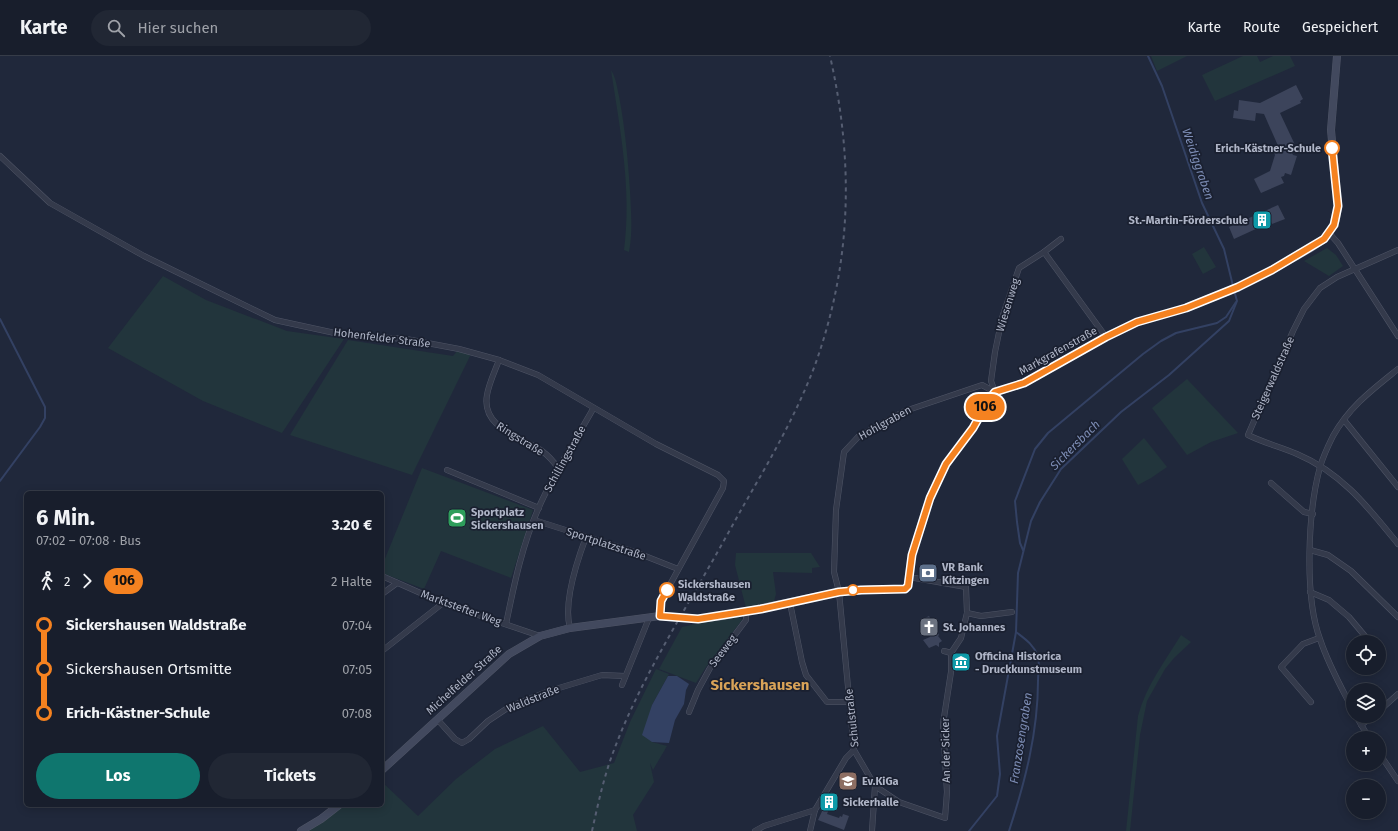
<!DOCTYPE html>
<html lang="de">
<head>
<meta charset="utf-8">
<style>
  body { margin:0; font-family:"Fira Sans",sans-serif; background:#212734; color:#f1f3f6; height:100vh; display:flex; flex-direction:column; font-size:15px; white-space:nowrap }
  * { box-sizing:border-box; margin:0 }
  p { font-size:13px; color:#9fa2a9 }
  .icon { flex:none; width:22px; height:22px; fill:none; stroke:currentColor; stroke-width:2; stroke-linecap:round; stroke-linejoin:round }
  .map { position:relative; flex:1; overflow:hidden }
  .side { position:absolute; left:24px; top:435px; width:360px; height:316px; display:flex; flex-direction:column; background:#181e2c; border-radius:6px; box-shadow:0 2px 10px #0003,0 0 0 1px #363c48 }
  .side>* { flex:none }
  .badge { padding:0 8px; border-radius:13px; font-size:14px; line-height:26px }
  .buttons { position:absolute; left:1346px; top:579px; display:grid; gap:8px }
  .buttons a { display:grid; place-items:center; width:40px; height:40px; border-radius:50%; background:#181e2c; box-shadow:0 2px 10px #0003,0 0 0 1px #363c48; font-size:20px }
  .map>.badge { position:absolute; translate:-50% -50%; box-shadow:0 0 0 2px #fff }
  .legs { display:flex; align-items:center; gap:6px; height:44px; padding:0 12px; font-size:13px }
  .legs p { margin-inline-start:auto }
  .summary { display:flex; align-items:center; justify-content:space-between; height:68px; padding:0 12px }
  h1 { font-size:22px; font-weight:700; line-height:30px }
  .cta { display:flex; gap:8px; margin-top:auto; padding:8px 12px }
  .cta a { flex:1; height:46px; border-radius:24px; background:#0f766e; color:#fff; font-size:16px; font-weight:700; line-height:46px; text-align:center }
  .cta a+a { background:#212734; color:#f1f3f6 }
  ul { padding:0 12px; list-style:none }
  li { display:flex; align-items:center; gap:14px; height:44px; font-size:15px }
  li i { display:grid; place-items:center; width:6px; height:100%; margin:0 5px; background:currentColor }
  li i::after { content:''; width:10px; height:10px; margin:-5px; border:3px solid; border-radius:50%; background:#181e2c }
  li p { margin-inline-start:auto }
  li:first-child i { background:linear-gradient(#0000 50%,currentColor 0) }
  li:last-child i { background:linear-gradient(currentColor 50%,#0000 0) }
  header { display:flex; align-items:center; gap:24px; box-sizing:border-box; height:56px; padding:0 20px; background:#181e2c; border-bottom:1px solid #363c48 }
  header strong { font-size:19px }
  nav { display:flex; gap:22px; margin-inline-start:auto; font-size:14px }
  .search { width:280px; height:36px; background:#212734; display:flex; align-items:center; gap:10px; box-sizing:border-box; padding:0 14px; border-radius:22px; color:#9fa2a9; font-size:15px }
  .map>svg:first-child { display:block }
  .green { fill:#22353c }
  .water { fill:#334163 }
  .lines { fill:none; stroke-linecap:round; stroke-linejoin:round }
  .stream { stroke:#334163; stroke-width:2 }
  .building { fill:#3c445b }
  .street-casing { stroke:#4f5566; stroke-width:6 }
  .secondary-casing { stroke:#4f5566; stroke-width:8 }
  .street { stroke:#343a4b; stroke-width:5 }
  .secondary { stroke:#42495e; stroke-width:7 }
  .rail { stroke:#565e72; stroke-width:2; stroke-dasharray:4 4; stroke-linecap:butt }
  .line-1-casing { stroke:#fff; stroke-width:9 }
  .line-1 { stroke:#f58220; stroke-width:6 }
  .stop-1-dot { fill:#fff; stroke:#f58220; stroke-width:2 }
  .labels { text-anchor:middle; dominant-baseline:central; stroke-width:3.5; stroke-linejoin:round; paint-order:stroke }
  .stop-label { font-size:11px; font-weight:bold; fill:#afb5c7; stroke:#1a2030; text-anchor:end }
  .poi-label { font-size:11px; font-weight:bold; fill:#afb5c7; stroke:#1a2030; text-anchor:start }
  .street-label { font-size:11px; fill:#afb5c7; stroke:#1a2030 }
  .water-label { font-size:12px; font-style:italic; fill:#7d8db5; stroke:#1a2030 }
  .district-label { font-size:15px; font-weight:bold; fill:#d9a358; stroke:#1a2030 }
</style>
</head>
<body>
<header>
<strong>Karte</strong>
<div class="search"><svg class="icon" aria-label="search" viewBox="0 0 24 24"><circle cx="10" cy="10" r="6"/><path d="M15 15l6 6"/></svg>Hier suchen</div>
<nav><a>Karte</a><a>Route</a><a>Gespeichert</a></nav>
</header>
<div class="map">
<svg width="1398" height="775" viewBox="0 0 1398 775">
  <rect width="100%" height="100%" fill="#20283b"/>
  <g class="green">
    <path d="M1151 0H1187L1157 15Z"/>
    <path d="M1243 0H1257L1260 6 1273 0H1290L1295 10 1215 45 1202 19Z"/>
    <path d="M611 14C616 22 617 31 619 40 625 72 628 103 630 135 631 156 633 176 629 196L624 194C632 134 620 73 611 14Z"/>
    <path d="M1204 191 1216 211 1203 218 1192 198Z"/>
    <path d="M1327 192 1336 199 1343 210 1329 220 1304 205Z"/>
    <path d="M163 220 206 244 287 275 344 283 282 377 203 345 108 292Z"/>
    <path d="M348 284 453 300 459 293 472 296 412 419 290 379Z"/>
    <path d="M1187 323 1238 377 1211 386 1187 399 1152 352Z"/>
    <path d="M1144 382 1167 411 1151 422 1138 429 1122 403Z"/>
    <path d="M422 412 533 454 511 522 441 495 424 533 382 517V510Z"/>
    <path d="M736 497H811L820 511 812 512V517L773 516 776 538 773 549 746 552 735 509Z"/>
    <path d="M738 559 742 564 706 611 696 627 659 613 682 571Z"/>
    <path d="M1181 579 1191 586 1174 602 1165 613 1147 645 1140 679 1130 775H1126L1138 660C1146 630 1165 605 1181 579Z"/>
    <path d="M656 613 669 618 652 649 649 661 652 686 667 690 653 714 650 707 654 726 633 759 637 775H301L339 749H382V726L418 760 456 723 495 693 543 670 580 716 614 707 630 666Z"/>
  </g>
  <path class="water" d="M668 620H677L689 628 686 634 684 648 675 664 669 687 652 686 642 679 652 649Z"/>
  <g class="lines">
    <g class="stream">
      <path d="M1148 0 1162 30 1202 147 1224 193 1233 230"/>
      <path d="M0 263 45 351V362L40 371 0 425"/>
      <path d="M1023 494 1020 487 1017 466 1015 445 1035 393 1048 377 1143 298 1161 285 1176 277 1217 267 1226 261 1236 246"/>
      <path d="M969 775 997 740 1000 718 997 680 1016 576 1018 517 1031 465 1040 446 1061 413 1121 356 1169 319 1229 265 1237 245 1234 234"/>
      <path d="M1009 775C1025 726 1038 676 1038 625 1038 617 1040 607 1038 600 1033 588 1025 583 1016 576"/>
    </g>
  </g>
  <g class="building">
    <path d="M1296 29 1303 43 1300 45 1301 47 1280 57 1296 91 1290 93 1293 99 1297 100 1291 119 1285 117 1284 120 1281 121 1284 127 1261 137 1254 123 1270 115 1275 99 1273 94 1279 92 1264 58 1256 57 1255 65 1233 62 1234 54 1238 55 1239 44 1260 47Z"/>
    <path d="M1278 149 1285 163 1272 168 1271 166 1234 183 1229 171Z"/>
    <path d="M929 560 939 579 938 580 942 585 939 587V591L936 589 929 592 923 584 930 581 921 564Z"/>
    <path d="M831 736 835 738 827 758 839 762 840 760 842 761 843 758 849 760 844 774 818 764Z"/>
  </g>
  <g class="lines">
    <g class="street-casing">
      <g id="street">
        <path d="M0 100 50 147 144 200 275 264 344 279 406 283 459 293 499 304 538 319 656 388 718 419 724 425 723 432 661 545 660 560"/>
        <path d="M1329 177 1338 187 1398 280"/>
        <path d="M1398 194 1337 221 1320 232 1304 253 1293 275 1248 379C1264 387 1281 391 1297 398 1342 417 1368 451 1398 488"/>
        <path d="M1044 196 1106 281"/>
        <path d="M499 304C495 315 489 327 487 339 481 372 521 381 542 395 549 400 554 406 559 413"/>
        <path d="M995 336 991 325 995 296 1002 262 1019 212 1044 196 1061 183"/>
        <path d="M1344 364 1398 431"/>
        <path d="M447 414 539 452"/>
        <path d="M1271 427 1304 456 1313 458"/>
        <path d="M534 464 635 496 678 513"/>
        <path d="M1310 494 1328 499 1351 515 1398 561"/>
        <path d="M382 520 443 547 540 580"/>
        <path d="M909 521 966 531 967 557 981 560 1012 556"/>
        <path d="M1310 536 1329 544 1349 561 1370 586"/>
        <path d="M382 538 397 527"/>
        <path d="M790 547 802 606 806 619 827 646H850"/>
        <path d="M967 557 961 582 951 597V616L943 668 947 736 945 762 899 746 875 730 854 694 839 536 834 516 836 454 844 396 858 381 905 355 982 329 995 336"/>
        <path d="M506 568C514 529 522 489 539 451 554 417 575 385 593 353"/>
        <path d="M570 572C563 547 577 505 586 481"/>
        <path d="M382 595 443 547"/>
        <path d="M944 595 951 597"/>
        <path d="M1379 598 1382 603"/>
        <path d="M622 629 649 562"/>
        <path d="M1311 646 1281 611 1303 588 1319 582"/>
        <path d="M1353 654C1341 631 1328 608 1320 583 1304 540 1308 455 1320 411 1323 401 1328 390 1333 380 1350 350 1372 334 1398 313"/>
        <path d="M1379 655 1398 638"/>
        <path d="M689 656 698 634 710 612 746 564V556"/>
        <path d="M1356 660 1369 682"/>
        <path d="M437 663 455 683 462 687 469 683 488 665 509 651 549 635 602 619 625 620"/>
        <path d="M1361 669 1373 660"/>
        <path d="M1379 697 1398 725"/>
        <path d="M755 775 764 770 815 754"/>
        <path d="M810 775 815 754 846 702 854 694"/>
        <path d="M872 775 875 730"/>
      </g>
    </g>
    <g class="secondary-casing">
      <g id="secondary">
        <path d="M382 714 509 598 540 580 570 572 660 560 698 563 723 560 839 536 874 533H905L908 529 912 499 930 442 946 408 973 373 990 342 995 336 1024 327 1106 281 1137 266 1186 252 1238 231 1272 214 1311 192 1324 183 1329 177 1336 164 1338 150 1331 74 1337 0"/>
        <path d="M301 775 321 763 339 749"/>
      </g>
    </g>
    <use href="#street" class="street"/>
    <use href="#secondary" class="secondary"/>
    <path class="rail" d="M592 775C598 748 604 720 614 694 633 643 660 596 687 549 707 515 726 481 745 447 771 402 797 357 815 309 852 206 854 106 830 0"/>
  </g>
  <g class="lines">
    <g class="line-1-casing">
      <path id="line-1" d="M667 534 661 545 660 560 698 563 761 553 839 536 861 534 905 533 908 530 912 499 930 442 946 408 973 372 990 342 995 336 1024 327 1106 281 1137 266 1186 252 1238 231 1272 214 1324 183 1334 169 1338 150 1332 92"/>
    </g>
    <use href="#line-1" class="line-1"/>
  </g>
  <defs>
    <g id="building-square" transform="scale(1)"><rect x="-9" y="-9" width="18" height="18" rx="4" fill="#0f9aa8" stroke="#1a2030"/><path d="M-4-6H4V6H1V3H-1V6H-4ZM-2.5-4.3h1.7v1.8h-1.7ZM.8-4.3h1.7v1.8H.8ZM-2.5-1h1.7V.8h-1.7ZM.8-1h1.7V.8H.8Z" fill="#fff"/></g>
    <g id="stadium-square" transform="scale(1)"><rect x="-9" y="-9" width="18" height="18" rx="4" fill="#2e9e5b" stroke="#1a2030"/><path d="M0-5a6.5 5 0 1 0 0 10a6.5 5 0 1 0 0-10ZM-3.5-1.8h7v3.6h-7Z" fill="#fff"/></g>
    <g id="bank-square" transform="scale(1)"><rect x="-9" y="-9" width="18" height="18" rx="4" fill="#5c6f8a" stroke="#1a2030"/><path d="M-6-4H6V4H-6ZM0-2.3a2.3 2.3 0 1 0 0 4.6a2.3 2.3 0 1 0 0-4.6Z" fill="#fff"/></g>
    <g id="church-square" transform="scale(1)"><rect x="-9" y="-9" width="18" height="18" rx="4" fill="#6b7280" stroke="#1a2030"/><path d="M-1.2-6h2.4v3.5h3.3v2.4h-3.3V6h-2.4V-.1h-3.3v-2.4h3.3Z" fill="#fff"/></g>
    <g id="museum-square" transform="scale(1)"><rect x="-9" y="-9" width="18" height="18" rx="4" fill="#0f9aa8" stroke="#1a2030"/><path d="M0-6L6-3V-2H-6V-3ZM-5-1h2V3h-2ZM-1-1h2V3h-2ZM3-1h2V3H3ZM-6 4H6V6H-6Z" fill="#fff"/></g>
    <g id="school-square" transform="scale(1)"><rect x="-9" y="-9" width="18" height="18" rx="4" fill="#8d6e63" stroke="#1a2030"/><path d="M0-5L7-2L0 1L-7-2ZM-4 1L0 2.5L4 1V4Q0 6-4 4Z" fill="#fff"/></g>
  </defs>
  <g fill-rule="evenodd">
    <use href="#building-square" x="1262" y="164"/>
    <use href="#stadium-square" x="457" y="462"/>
    <use href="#bank-square" x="928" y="517"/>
    <use href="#church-square" x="929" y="571"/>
    <use href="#museum-square" x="961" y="606"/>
    <use href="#school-square" x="848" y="725"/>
    <use href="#building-square" x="829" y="746"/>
  </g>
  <g class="stop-1-dot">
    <circle cx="1332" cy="92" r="7"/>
    <circle cx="667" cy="534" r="7"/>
    <circle cx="853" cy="534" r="5"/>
  </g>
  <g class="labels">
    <g class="stop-label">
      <text x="1321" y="92">Erich-Kästner-Schule</text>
      <text x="678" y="528" text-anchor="start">Sickershausen<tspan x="678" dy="13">Waldstraße</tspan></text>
    </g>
    <g class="poi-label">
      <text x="1248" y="164" text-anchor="end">St.-Martin-Förderschule</text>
      <text x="471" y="456">Sportplatz<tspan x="471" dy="13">Sickershausen</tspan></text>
      <text x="942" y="511">VR Bank<tspan x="942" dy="13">Kitzingen</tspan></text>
      <text x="943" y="571">St. Johannes</text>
      <text x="975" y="600">Officina Historica<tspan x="975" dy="13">- Druckkunstmuseum</tspan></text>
      <text x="862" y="725">Ev.KiGa</text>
      <text x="843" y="746">Sickerhalle</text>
    </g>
    <g class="street-label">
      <text transform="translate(1008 249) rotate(-73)">Wiesenweg</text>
      <text transform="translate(382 282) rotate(7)">Hohenfelder Straße</text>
      <text transform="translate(1058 295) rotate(-29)">Markgrafenstraße</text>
      <text transform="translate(1273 322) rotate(-66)">Steigerwaldstraße</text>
      <text transform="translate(885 367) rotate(-29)">Hohlgraben</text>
      <text transform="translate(520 383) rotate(32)">Ringstraße</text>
      <text transform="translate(565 403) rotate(-61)">Schillingstraße</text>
      <text transform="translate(606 488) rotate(18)">Sportplatzstraße</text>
      <text transform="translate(461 552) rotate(20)">Marktstefter Weg</text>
      <text transform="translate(723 595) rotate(-53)">Seeweg</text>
      <text transform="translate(464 624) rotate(-42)">Michelfelder Straße</text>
      <text transform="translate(533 643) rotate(-22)">Waldstraße</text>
      <text transform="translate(852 662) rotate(-96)">Schulstraße</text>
      <text transform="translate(946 694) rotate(-91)">An der Sicker</text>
    </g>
    <g class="water-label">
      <text transform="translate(1198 108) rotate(71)">Weidiggraben</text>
      <text transform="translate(1075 389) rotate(-45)">Sickersbach</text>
      <text transform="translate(1021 682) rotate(-81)">Franzosengraben</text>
    </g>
    <g class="district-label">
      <text x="760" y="629">Sickershausen</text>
    </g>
  </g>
</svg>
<div class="buttons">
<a><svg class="icon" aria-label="locate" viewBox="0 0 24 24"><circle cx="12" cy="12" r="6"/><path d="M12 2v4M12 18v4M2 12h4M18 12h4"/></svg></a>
<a><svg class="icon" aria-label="layers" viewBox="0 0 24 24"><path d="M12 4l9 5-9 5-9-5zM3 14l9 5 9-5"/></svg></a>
<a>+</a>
<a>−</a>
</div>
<b class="badge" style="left:985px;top:351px;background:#f58220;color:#111">106</b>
<section class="side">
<div class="summary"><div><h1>6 Min.</h1><p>07:02 – 07:08 · Bus</p></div><b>3.20 €</b></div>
<div class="legs"><svg class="icon" aria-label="walk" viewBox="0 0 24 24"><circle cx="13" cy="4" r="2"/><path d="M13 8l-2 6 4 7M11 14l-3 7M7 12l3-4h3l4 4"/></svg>2<svg class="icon" aria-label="forward" viewBox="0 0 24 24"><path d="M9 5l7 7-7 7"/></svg><b class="badge" style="background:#f58220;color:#111">106</b><p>2 Halte</p></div>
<ul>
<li><i style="color:#f58220"></i><b>Sickershausen Waldstraße</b><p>07:04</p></li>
<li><i style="color:#f58220"></i><span>Sickershausen Ortsmitte</span><p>07:05</p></li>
<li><i style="color:#f58220"></i><b>Erich-Kästner-Schule</b><p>07:08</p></li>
</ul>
<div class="cta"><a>Los</a><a>Tickets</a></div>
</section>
</div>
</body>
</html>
